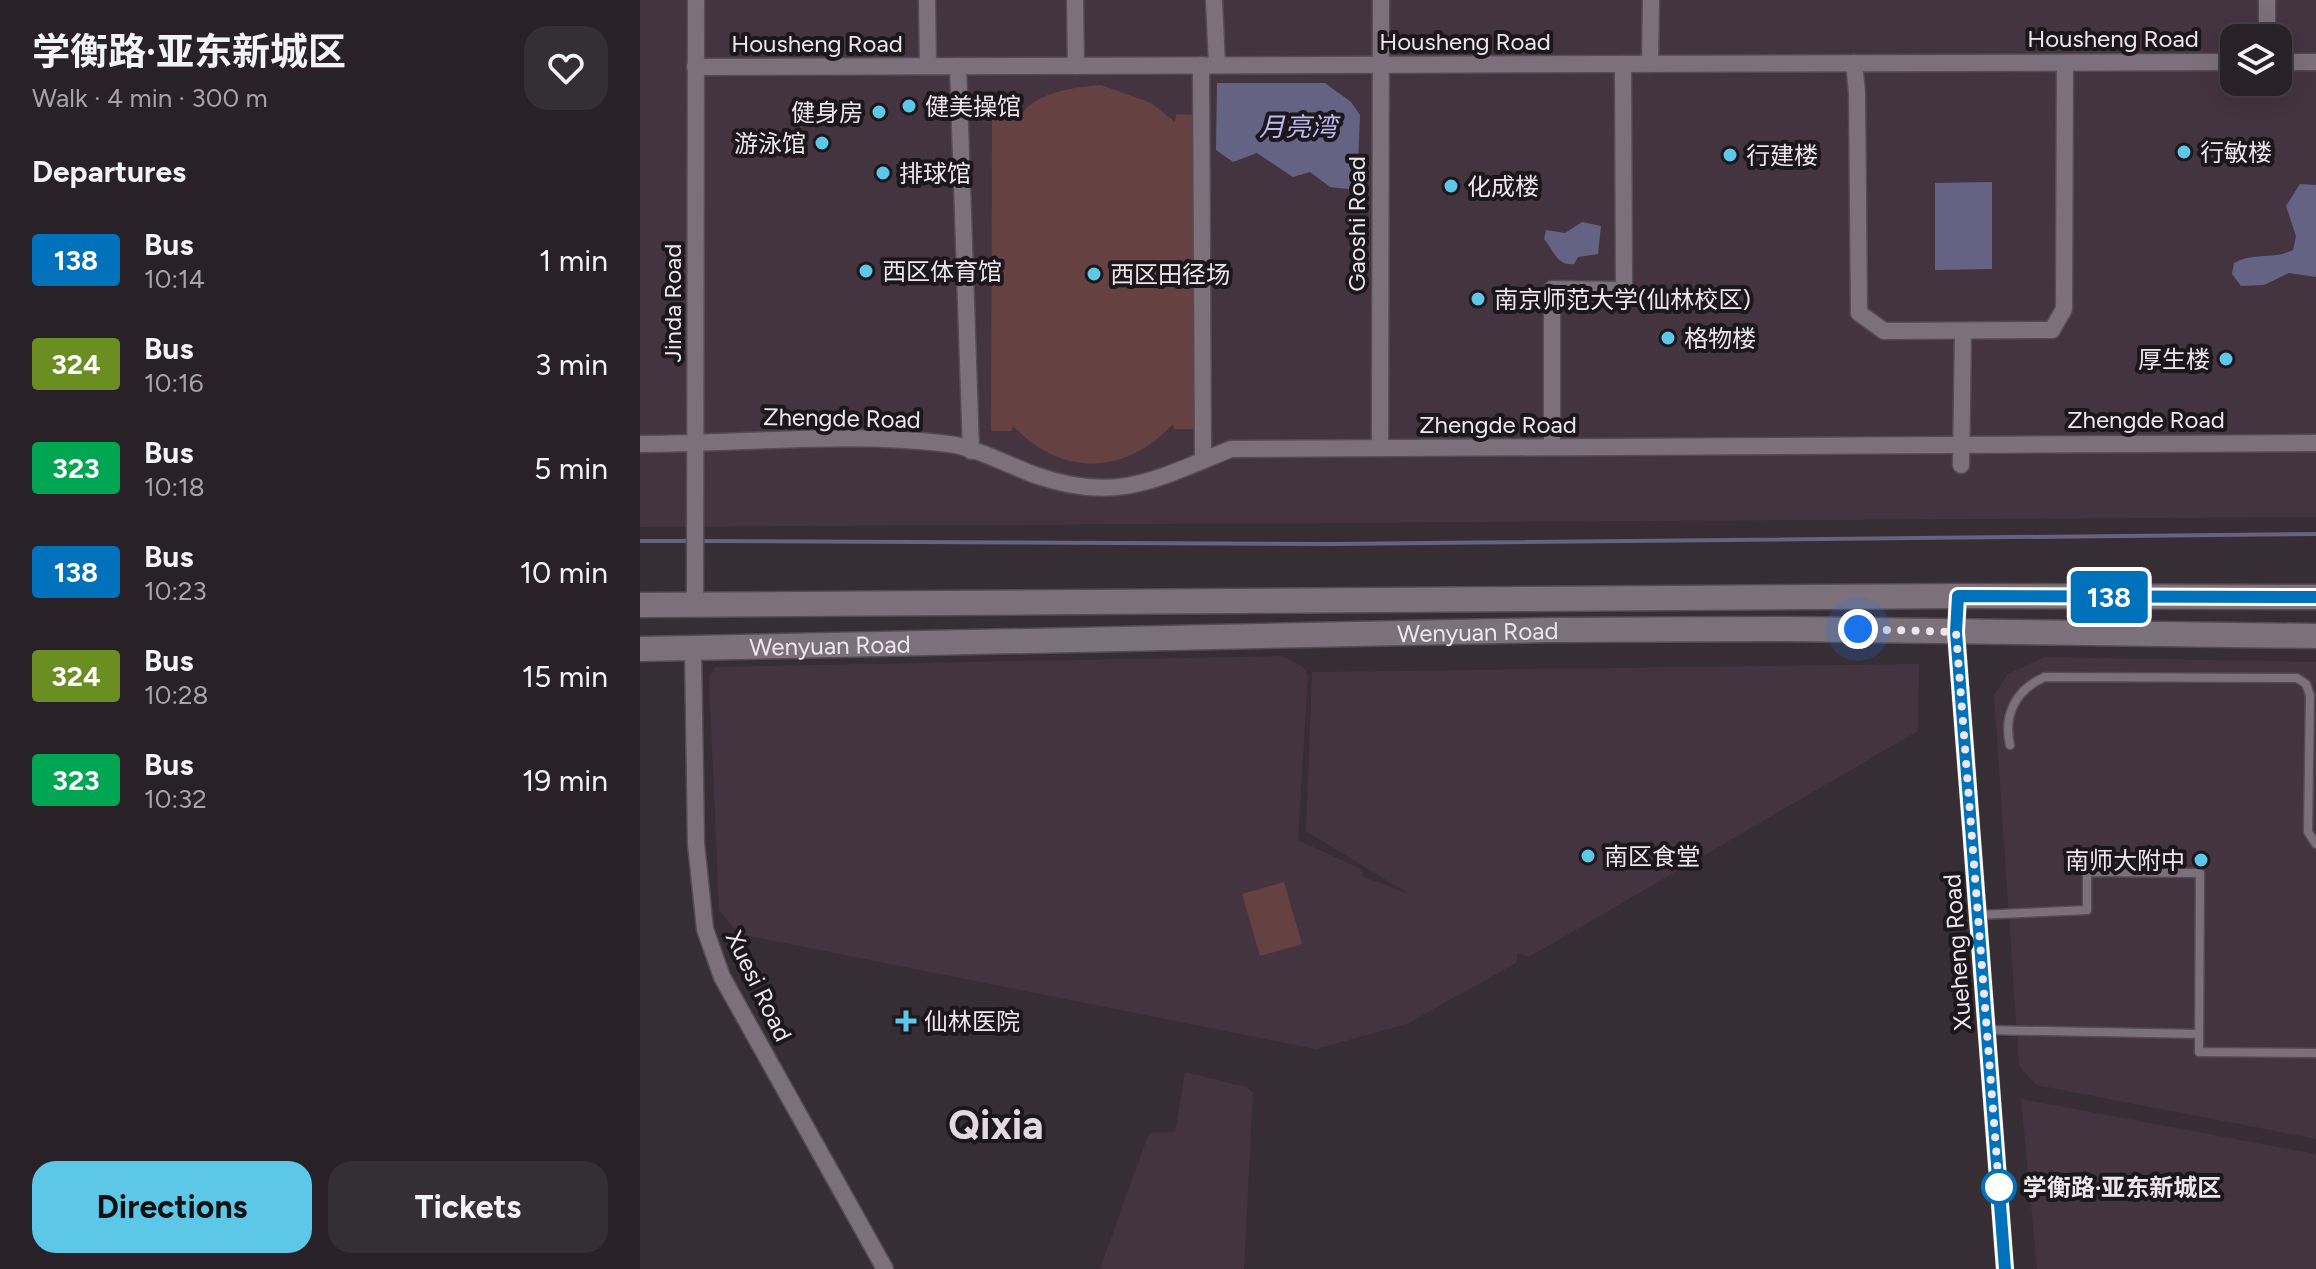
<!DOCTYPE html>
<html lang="en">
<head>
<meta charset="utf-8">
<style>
  body { margin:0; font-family:Figtree,"Noto Sans SC",sans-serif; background:#342f34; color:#f1f3f6; height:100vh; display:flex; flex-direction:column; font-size:30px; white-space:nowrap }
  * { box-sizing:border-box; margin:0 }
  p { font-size:26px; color:#a5a4a8 }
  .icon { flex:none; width:44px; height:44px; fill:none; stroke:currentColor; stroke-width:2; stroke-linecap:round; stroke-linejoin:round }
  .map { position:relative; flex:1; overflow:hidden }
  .sheet { display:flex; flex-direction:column; background:#282228; width:640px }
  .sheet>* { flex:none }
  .badge { padding:0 16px; border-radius:6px; font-size:28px; line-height:52px }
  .tools { position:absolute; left:1580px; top:24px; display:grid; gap:16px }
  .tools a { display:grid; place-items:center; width:72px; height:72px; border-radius:16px; background:#282228; box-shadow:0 8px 32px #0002,0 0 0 2px #443f45; font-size:40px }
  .you { position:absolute; width:40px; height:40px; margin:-20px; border:6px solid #fff; border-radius:50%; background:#1a73e8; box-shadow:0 0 0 12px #1a73e833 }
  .map>.badge { position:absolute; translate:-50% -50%; box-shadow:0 0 0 4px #fff }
  h2 { padding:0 32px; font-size:30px; line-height:72px }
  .round { display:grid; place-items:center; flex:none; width:84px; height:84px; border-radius:24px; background:#342f34 }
  .overview { display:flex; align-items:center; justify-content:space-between; height:136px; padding:0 32px }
  h1 { font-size:38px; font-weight:700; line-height:60px }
  .button { display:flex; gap:16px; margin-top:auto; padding:16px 32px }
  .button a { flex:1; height:92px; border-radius:24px; background:#5cc7e7; color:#111; font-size:32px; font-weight:700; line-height:92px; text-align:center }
  .button a+a { background:#342f34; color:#f1f3f6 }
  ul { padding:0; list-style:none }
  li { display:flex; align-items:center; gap:24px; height:104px; padding:0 32px }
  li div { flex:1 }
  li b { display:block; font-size:30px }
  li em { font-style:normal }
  li .badge { min-width:88px; font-weight:700; text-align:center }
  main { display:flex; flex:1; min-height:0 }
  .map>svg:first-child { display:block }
  .built { fill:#433440; fill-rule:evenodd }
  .green { fill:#654142 }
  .water { fill:#656383 }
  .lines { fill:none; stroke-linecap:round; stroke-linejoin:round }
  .stream { stroke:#656383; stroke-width:4 }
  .lane-casing { stroke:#544c52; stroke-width:11 }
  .street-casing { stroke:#544c52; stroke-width:19 }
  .secondary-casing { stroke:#544c52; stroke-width:27 }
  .lane { stroke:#7c717a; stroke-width:8 }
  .street { stroke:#7c717a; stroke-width:16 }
  .secondary { stroke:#7c717a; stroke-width:24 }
  .line-casing { stroke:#fff; stroke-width:18 }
  .line { stroke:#0072bc; stroke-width:12 }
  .walk { stroke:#ede7ec; stroke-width:8; stroke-dasharray:0 14.4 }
  .poi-dot { fill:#5cc7e7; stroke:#1b171a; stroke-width:3 }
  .stop-dot { fill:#fff; stroke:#0072bc; stroke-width:4 }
  .labels { text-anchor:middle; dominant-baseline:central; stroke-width:8; stroke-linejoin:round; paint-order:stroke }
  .street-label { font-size:24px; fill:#ede7ec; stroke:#1b171a }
  .poi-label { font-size:24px; fill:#ede7ec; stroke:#1b171a; text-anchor:start }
  .stop-label { font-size:24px; font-weight:bold; fill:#ede7ec; stroke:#1b171a; text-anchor:start }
  .water-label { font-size:26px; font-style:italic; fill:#bcb8f1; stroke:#1b171a }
  .town-label { font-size:40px; font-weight:bold; fill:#e4d8e1; stroke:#1b171a }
</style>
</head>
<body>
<main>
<section class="sheet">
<div class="overview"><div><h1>学衡路·亚东新城区</h1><p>Walk · 4 min · 300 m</p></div><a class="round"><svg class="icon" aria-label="heart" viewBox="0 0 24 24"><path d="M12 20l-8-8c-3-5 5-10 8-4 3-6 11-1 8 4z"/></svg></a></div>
<h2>Departures</h2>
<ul>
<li><span class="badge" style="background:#0072bc;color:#fff">138</span><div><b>Bus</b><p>10:14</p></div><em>1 min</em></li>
<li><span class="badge" style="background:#6b8e23;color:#fff">324</span><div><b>Bus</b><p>10:16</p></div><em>3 min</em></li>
<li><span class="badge" style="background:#00a651;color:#fff">323</span><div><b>Bus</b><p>10:18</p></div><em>5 min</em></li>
<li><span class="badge" style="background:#0072bc;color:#fff">138</span><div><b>Bus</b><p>10:23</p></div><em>10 min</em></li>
<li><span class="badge" style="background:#6b8e23;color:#fff">324</span><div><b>Bus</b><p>10:28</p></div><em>15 min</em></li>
<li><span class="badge" style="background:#00a651;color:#fff">323</span><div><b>Bus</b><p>10:32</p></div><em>19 min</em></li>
</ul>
<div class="button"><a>Directions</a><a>Tickets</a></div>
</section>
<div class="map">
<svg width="1676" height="1269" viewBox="0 0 1676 1269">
  <rect width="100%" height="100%" fill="#362d35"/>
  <g class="built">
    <path d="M0 0H1676V517L0 527ZM1594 38H1638V82H1594Z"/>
    <path d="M642 656 662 666 668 675 658 840 723 870 722 876 769 894 666 831 672 672 1279 664 1278 731 889 957 878 953 876 963 767 1024 676 1049 105 935 93 928 79 910 69 677 75 667Z"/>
    <path d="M1404 657 1676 662V1139L1396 1085 1379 1066 1354 695 1368 674Z"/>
    <path d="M545 1072 606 1087 613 1092 604 1269H460L507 1138 511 1133 535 1132Z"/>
    <path d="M1381 1099 1676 1154V1269H1397Z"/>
  </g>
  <g class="green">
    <path d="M461 85 511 103 535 122 536 114 557 115 556 429H534L533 424C485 476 421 477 373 426L371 431H351L352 113H375L376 122C390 93 432 87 461 85Z"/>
    <path d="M644 882 662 944 620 956 602 894Z"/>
  </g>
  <g class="water">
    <path d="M577 83H685L711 102 720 115 717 190 690 187 670 172 653 177 617 153 593 162 576 150Z"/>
    <path d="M1352 182V269L1295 270V183Z"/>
    <path d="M1660 184 1676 185V277L1649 273 1624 285 1601 286 1592 274 1594 263C1613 252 1633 260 1653 250L1656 236 1646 206Z"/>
    <path d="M942 222 961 226 958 254 938 257 934 264C916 266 914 250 904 239L906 230 925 233Z"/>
  </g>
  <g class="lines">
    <g class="stream">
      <path d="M0 541H50"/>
      <path d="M58 541 692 544 1676 534"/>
    </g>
    <g class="lane-casing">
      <g id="lane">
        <path d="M1370 745C1363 715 1376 689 1405 677L1657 678 1666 684 1670 695 1668 832 1676 844"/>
        <path d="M1338 915 1447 910V872L1560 873 1559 1052 1676 1053"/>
        <path d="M1347 1030 1559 1034"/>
      </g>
    </g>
    <g class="street-casing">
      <g id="street">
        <path d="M287 0 288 66"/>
        <path d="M435 0 436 66"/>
        <path d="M574 0 577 65"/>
        <path d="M1627 38V0"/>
        <path d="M1638 62H1676"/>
        <path d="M1214 63 1217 93 1219 313 1244 331 1412 330 1424 309 1425 63"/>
        <path d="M1010 64 1011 0"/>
        <path d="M561 65 563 460"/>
        <path d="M318 66 331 451"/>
        <path d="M55 67 1594 62"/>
        <path d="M0 444C103 444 207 431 309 444 337 448 368 465 395 475 477 504 516 479 591 449L1676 443"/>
        <path d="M912 447V289L984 290 983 64"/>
        <path d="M740 448 741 0"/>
        <path d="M1321 465 1323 332"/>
        <path d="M1318 596 1316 632 1365 1269"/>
        <path d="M55 605 56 0"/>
        <path d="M53 648 56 844 65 929 82 977 245 1269"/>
      </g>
    </g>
    <g class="secondary-casing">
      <g id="secondary">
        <path d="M0 605 1318 596 1676 597"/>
        <path id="s1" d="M0 649 911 630 1145 629 1676 636"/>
      </g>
    </g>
    <use href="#lane" class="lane"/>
    <use href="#street" class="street"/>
    <use href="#secondary" class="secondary"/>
  </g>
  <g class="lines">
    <g class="line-casing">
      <path id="line" d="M1365 1269 1316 632 1318 596 1676 597"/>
    </g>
    <use href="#line" class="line"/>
    <path class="walk" d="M1218 629 1316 632 1359 1187"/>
  </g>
  <g class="poi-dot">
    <circle cx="269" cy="106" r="8"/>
    <circle cx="239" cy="112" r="8"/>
    <circle cx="182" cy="143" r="8"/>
    <circle cx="1544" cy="152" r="8"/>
    <circle cx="1090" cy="155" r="8"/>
    <circle cx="243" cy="173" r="8"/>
    <circle cx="811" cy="186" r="8"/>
    <circle cx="226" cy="271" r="8"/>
    <circle cx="454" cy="274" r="8"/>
    <circle cx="838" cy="299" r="8"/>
    <circle cx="1028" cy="338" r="8"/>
    <circle cx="1586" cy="359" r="8"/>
    <circle cx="948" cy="856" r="8"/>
    <circle cx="1561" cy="860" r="8"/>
    <path d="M262 1009h8v8h8v8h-8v8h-8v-8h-8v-8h8z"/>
  </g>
  <circle class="stop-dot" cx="1359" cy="1187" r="16"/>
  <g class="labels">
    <g class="street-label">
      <text x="1473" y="38">Housheng Road</text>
      <text x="825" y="41">Housheng Road</text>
      <text x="177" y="43">Housheng Road</text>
      <text transform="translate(716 224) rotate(-90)">Gaoshi Road</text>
      <text transform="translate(32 303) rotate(-90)">Jinda Road</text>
      <text transform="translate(202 418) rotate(1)">Zhengde Road</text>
      <text x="1506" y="419">Zhengde Road</text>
      <text x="858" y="424">Zhengde Road</text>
      <text stroke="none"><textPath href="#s1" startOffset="838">Wenyuan Road</textPath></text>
      <text stroke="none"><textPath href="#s1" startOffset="190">Wenyuan Road</textPath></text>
      <text transform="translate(1317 952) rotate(-94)">Xueheng Road</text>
      <text transform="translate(119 986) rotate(64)">Xuesi Road</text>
    </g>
    <g class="poi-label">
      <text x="285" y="106">健美操馆</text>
      <text x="223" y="112" text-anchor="end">健身房</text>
      <text x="166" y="143" text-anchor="end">游泳馆</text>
      <text x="1560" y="152">行敏楼</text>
      <text x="1106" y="155">行建楼</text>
      <text x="259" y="173">排球馆</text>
      <text x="827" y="186">化成楼</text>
      <text x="242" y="271">西区体育馆</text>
      <text x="470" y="274">西区田径场</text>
      <text x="854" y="299">南京师范大学(仙林校区)</text>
      <text x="1044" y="338">格物楼</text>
      <text x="1570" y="359" text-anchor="end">厚生楼</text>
      <text x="964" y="856">南区食堂</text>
      <text x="1545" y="860" text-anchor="end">南师大附中</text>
      <text x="284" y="1021">仙林医院</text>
    </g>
    <g class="stop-label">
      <text x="1383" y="1187">学衡路·亚东新城区</text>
    </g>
    <g class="water-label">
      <text x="658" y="127">月亮湾</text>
    </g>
    <g class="town-label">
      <text x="356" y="1125">Qixia</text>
    </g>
  </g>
</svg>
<div class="tools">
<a><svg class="icon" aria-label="layers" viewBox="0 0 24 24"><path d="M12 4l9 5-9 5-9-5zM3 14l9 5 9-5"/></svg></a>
</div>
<div class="you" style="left:1218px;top:629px"></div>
<b class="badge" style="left:1469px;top:597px;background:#0072bc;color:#fff">138</b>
</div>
</main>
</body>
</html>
